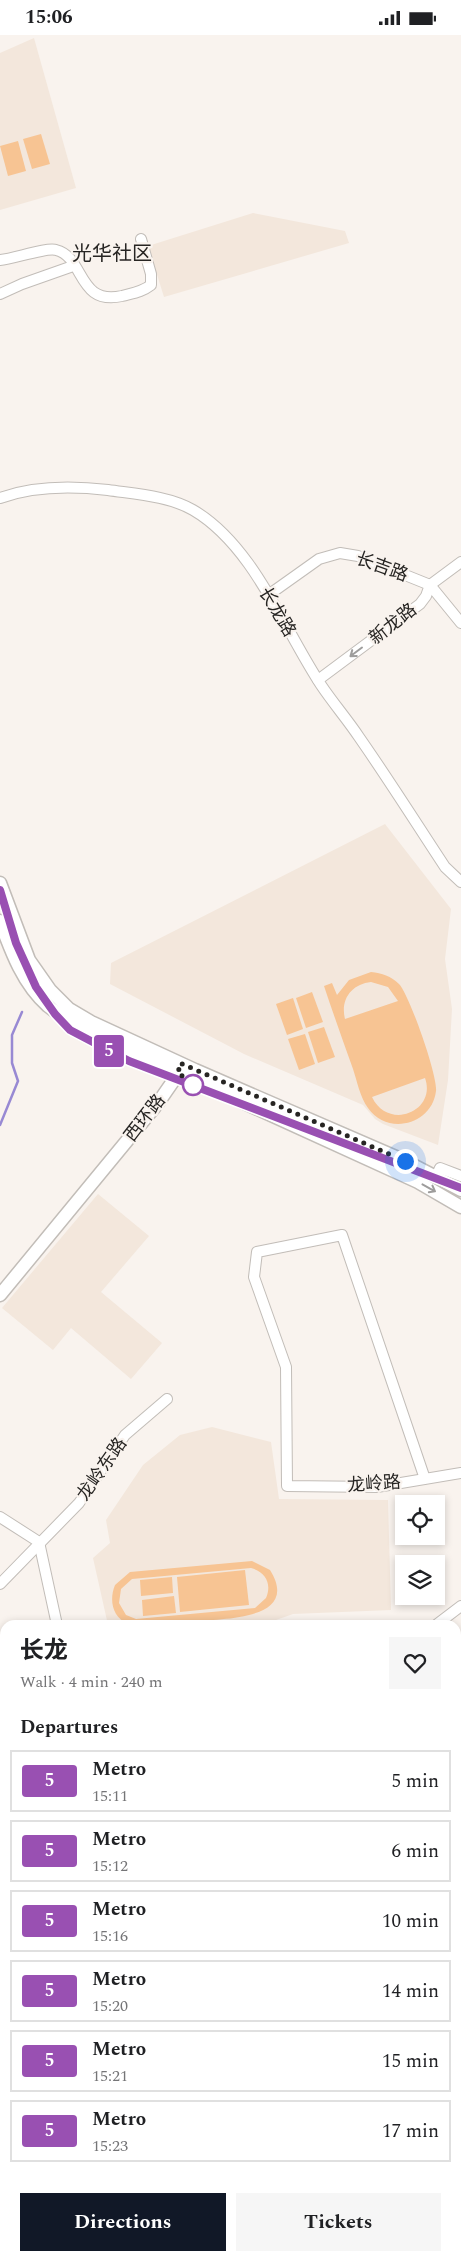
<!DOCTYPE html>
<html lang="en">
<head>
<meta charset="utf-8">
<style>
  body { margin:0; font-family:Spectral,"Noto Sans SC",serif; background:#f6f6f6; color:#202124; height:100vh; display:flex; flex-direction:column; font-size:19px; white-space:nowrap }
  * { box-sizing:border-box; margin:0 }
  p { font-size:16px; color:#757577 }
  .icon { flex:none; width:28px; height:28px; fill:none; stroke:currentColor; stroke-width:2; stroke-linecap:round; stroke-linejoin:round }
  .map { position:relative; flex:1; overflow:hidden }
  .drawer { position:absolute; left:0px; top:1585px; width:461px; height:641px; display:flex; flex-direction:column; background:#fff; border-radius:15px 15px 0 0; box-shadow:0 2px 8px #0003 }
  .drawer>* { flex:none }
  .badge { padding:0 10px; border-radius:4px; font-size:18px; line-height:32px }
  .fabs { position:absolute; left:395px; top:1460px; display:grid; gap:10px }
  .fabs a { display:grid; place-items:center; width:50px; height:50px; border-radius:0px; background:#fff; box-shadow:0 2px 8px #0003; font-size:25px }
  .you { position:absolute; width:25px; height:25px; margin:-12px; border:4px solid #fff; border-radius:50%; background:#1a73e8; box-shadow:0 0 0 8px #1a73e833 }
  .map>.badge { position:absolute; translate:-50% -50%; box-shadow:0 0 0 2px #fff }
  h2 { padding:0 20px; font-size:19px; line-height:45px }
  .round { display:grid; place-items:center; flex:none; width:52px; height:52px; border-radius:0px; background:#f6f6f6 }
  .headline { display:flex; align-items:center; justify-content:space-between; height:85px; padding:0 20px }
  h1 { font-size:24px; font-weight:700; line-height:38px }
  .primary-button { display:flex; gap:10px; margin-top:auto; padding:10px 20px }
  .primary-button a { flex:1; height:58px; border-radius:0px; background:#111827; color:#fff; font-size:20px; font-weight:700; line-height:58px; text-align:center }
  .primary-button a+a { background:#f6f6f6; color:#202124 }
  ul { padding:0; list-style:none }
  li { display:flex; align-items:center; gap:15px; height:62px; margin:0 10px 8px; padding:0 10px; border:2px solid #e0e0e0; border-radius:0px }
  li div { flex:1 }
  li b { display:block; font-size:19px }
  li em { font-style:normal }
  li .badge { min-width:55px; font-weight:700; text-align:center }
  .status { display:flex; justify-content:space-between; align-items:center; height:35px; padding:0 25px; background:#fff; direction:ltr }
  .status svg { height:14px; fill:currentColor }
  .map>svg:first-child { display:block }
  .built { fill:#f3e7dc }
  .green { fill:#f7c493; fill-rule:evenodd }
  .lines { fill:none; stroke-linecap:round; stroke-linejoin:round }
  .stream { stroke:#9889d3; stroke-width:2.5 }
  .minor-casing { stroke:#c2bdb8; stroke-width:12 }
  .major-casing { stroke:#c2bdb8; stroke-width:15 }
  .minor { stroke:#fff; stroke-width:10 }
  .major { stroke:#fff; stroke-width:12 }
  .oneway { stroke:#9e9d9c }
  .line-casing { stroke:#fff; stroke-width:11 }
  .line { stroke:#9950b2; stroke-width:8 }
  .walk { stroke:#272523; stroke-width:5; stroke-dasharray:0 9 }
  .stop-dot { fill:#fff; stroke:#9950b2; stroke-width:2.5 }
  .labels { text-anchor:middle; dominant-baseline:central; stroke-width:4.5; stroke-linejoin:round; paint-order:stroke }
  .street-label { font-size:18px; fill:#272523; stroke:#f9f3ee }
  .quarter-label { font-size:20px; fill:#272523; stroke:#f9f3ee }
</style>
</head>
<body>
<div class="status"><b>15:06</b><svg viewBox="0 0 49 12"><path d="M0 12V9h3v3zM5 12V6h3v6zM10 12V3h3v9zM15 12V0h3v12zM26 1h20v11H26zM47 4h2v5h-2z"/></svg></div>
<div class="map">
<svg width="461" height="2226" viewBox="0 0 461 2226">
  <rect width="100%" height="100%" fill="#f9f3ee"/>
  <g class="built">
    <path d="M34 3 76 153 0 175V18Z"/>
    <path d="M253 178 345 196 349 208 164 262 148 211Z"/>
    <path d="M385 789 451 874 445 924 452 974 448 1045 438 1110 383 1089 375 1084 363 1070 244 1019 110 949 111 928Z"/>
    <path d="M98 1159 149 1201 101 1257 162 1308 131 1344 71 1293 53 1315 2 1273Z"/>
    <path d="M212 1392 271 1407 279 1464 388 1465 391 1575 293 1579 262 1590H108L93 1523 110 1508 106 1485 143 1430 180 1400Z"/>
  </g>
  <g class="green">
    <path d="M41 99 50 129 32 134 23 104Z"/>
    <path d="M18 106 26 136 8 141 0 111Z"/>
    <path d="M371 937C382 938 391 941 399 949 409 959 438 1041 436 1056 432 1090 387 1101 368 1073 360 1062 357 1046 353 1034 343 1006 333 978 324 951L332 948 337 960 349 945ZM371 947 388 952 398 966 345 984C340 964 352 949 371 947ZM425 1043C437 1077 388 1096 372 1062Z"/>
    <path d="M312 957 323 987 306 993 296 963Z"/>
    <path d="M293 963 303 994 287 1000 276 969Z"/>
    <path d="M324 992 335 1022 318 1028 308 997Z"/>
    <path d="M305 999 315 1029 299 1035 288 1004Z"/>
    <path d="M252 1526 270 1535C302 1586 219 1584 192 1586 177 1588 141 1595 128 1589 112 1582 109 1565 115 1550L130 1537ZM251 1533C266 1537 272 1549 266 1563L255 1573 136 1584 126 1580 119 1568 121 1554 132 1544Z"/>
    <path d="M245 1535 249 1570 180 1577 177 1542Z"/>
    <path d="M172 1542 173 1558 141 1561 140 1545Z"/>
    <path d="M174 1561 176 1578 143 1581 142 1565Z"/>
    <path d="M5 1655V1695L0 1696V1657Z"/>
  </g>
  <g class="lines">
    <path class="stream" d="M0 1090 18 1046 12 1028V1000L22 977"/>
    <g class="minor-casing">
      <g id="minor">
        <path d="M0 225C13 224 47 212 56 215 85 222 77 271 122 261 133 258 142 257 151 250V239L141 204"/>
        <path d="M0 259 22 249 73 231"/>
        <path d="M0 463C33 451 74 451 108 455 135 459 169 461 193 475 253 510 284 594 321 650 333 668 347 684 359 702 389 745 416 788 445 832L461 847"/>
        <path d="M267 561 319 524 340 518 358 521 430 550 461 588"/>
        <path d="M318 645 420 569 426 561 430 550 461 527"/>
        <path d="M436 1142 440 1133 461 1141"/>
        <path d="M425 1444 342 1200 257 1217 254 1242 286 1332 287 1451 377 1452 461 1438"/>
        <path d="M0 1482 39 1507"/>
        <path d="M39 1507 57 1590"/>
        <path d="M0 1549 79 1468 125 1400 167 1364"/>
        <path d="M436 1590 461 1571"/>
        <path d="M0 1726 5 1725"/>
        <path d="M456 1877H461"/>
        <path d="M0 2026 5 2025"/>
        <path d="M0 2064 5 2063"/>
        <path d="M0 2113 5 2112"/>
        <path d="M0 2166 5 2165"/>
        <path d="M0 2197 5 2206"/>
        <path d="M46 2221 50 2226"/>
        <path d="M159 2221 161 2226"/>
        <path d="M226 2221 233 2226"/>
        <path d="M0 2223 5 2219"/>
        <path d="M57 2226 68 2221"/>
        <path d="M208 2226 211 2221"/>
        <path d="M397 2226 399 2221"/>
      </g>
    </g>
    <g class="major-casing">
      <g id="major">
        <path d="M0 848 29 925 50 955 69 974 91 987 195 1035 405 1126 461 1155"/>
        <path d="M0 886C11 916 23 949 48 971 58 979 70 986 80 993L418 1147 461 1172"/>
        <path d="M0 1260 158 1068 178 1039 179 1031"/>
      </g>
    </g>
    <use href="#minor" class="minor"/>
    <use href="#major" class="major"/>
  </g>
  <defs><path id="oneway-shaft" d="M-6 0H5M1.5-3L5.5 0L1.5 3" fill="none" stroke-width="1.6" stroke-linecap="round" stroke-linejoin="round" transform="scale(1.25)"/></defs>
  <g class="oneway">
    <use href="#oneway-shaft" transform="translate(356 617) rotate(143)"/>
    <use href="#oneway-shaft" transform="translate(429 1153) rotate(29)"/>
  </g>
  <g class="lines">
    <g class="line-casing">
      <path id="line" d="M0 855 16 908 36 952 55 979 70 995 129 1026 461 1153"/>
    </g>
    <use href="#line" class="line"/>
    <path class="walk" d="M193 1050 195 1047 178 1039 180 1028 405 1126"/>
  </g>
  <circle class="stop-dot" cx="193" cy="1050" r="10"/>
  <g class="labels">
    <g class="street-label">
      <text transform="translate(382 532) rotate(20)">长吉路</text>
      <text transform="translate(277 577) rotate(59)">长龙路</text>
      <text transform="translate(393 589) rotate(-38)">新龙路</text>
      <text transform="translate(145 1083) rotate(-52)">西环路</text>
      <text transform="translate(102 1434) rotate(-55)">龙岭东路</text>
      <text transform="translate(374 1449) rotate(-4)">龙岭路</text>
    </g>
    <g class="quarter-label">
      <text x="112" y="219">光华社区</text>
    </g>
  </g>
</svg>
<div class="fabs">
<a><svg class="icon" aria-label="locate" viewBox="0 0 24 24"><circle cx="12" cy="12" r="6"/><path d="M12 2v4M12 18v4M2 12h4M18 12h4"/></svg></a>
<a><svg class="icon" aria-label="layers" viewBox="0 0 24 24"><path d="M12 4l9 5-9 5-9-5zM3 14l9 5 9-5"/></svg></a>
</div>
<div class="you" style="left:405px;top:1126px"></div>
<b class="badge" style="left:109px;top:1016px;background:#9950b2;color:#fff">5</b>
<section class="drawer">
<div class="headline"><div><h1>长龙</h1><p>Walk · 4 min · 240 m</p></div><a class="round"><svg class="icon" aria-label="heart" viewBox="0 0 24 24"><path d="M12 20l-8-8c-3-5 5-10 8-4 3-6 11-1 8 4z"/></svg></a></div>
<h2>Departures</h2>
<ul>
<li><span class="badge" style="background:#9950b2;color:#fff">5</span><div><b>Metro</b><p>15:11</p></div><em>5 min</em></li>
<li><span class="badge" style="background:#9950b2;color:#fff">5</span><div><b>Metro</b><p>15:12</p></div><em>6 min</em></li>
<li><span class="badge" style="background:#9950b2;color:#fff">5</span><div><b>Metro</b><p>15:16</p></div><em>10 min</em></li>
<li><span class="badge" style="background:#9950b2;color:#fff">5</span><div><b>Metro</b><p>15:20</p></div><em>14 min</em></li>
<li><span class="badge" style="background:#9950b2;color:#fff">5</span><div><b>Metro</b><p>15:21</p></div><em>15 min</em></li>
<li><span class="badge" style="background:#9950b2;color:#fff">5</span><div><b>Metro</b><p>15:23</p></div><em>17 min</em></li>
</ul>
<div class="primary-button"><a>Directions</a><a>Tickets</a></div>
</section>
</div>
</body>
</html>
